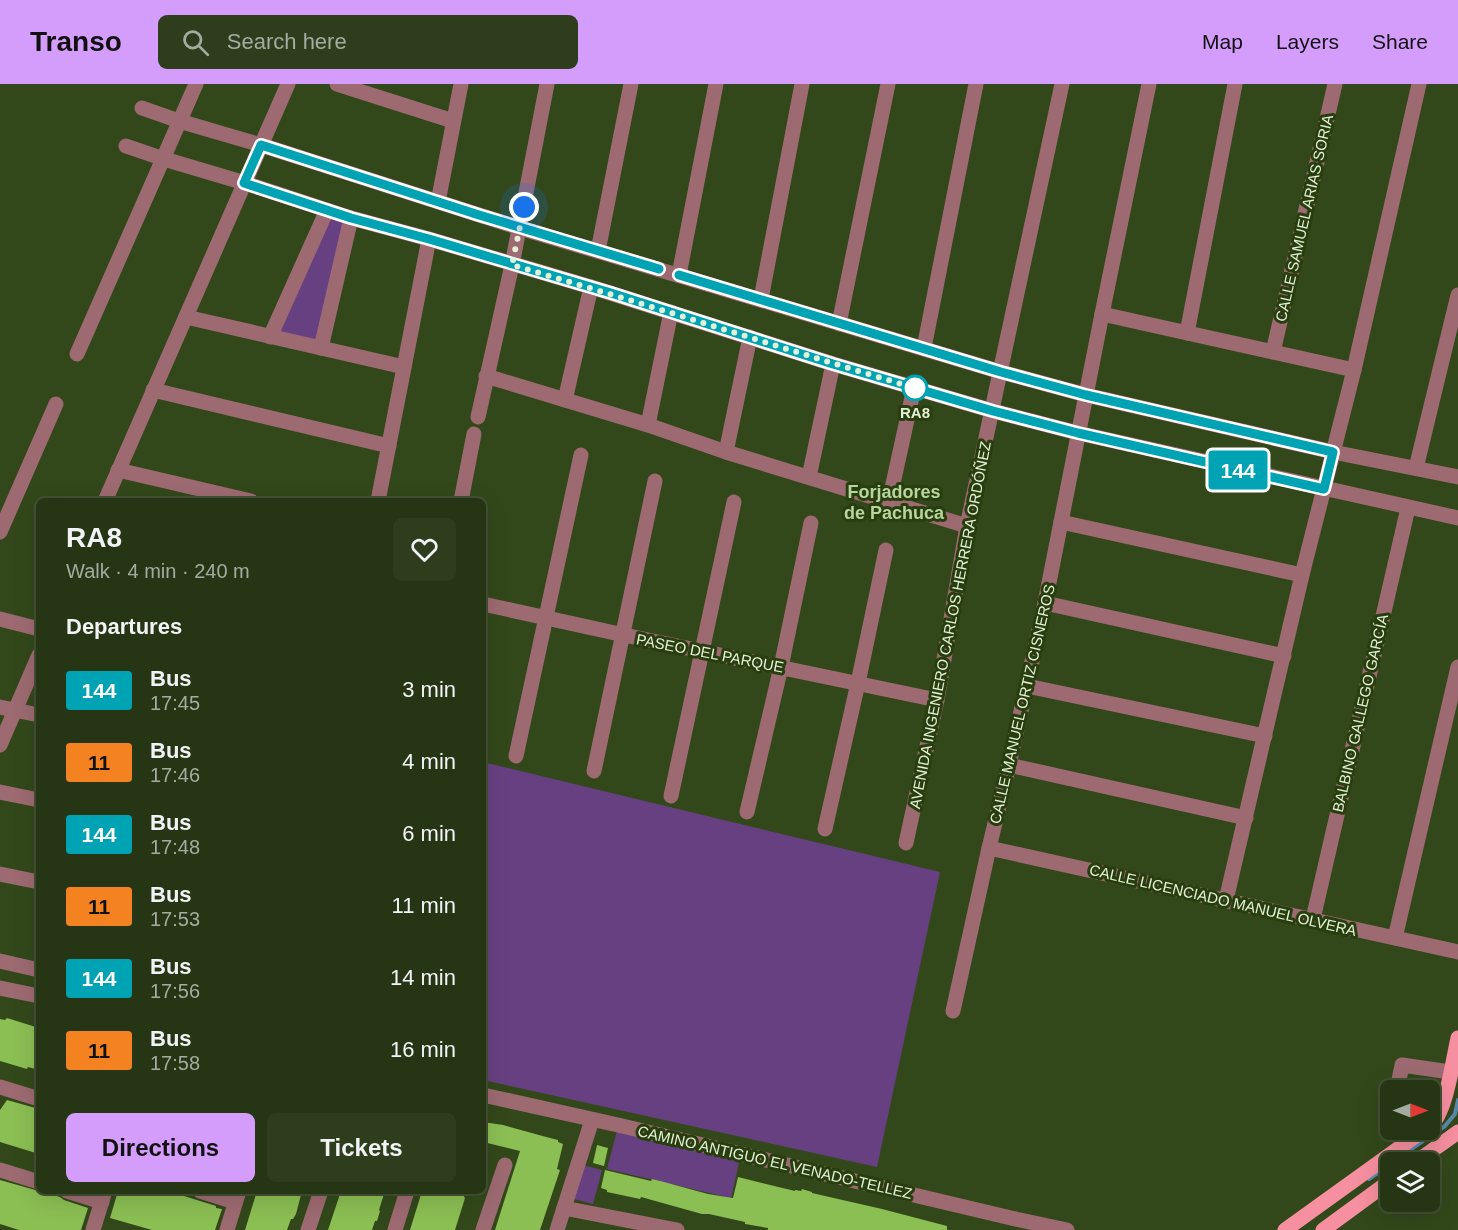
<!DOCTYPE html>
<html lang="en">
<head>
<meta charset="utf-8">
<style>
  body { margin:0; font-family:Arial,sans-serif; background:#2e3e1d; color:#f1f3f6; height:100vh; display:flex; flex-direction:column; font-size:22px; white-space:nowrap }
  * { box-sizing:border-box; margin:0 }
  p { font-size:20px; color:#a4aba0 }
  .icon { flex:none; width:33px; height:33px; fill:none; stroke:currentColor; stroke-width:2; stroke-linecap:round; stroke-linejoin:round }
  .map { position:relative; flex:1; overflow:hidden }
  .details { position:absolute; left:36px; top:414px; width:450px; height:696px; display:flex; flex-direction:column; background:#263614; border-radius:9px; box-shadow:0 6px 24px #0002,0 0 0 2px #425034 }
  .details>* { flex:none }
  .badge { padding:0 12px; border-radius:4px; font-size:21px; line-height:39px }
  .needle { width:39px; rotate:90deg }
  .fabs { position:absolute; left:1380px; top:996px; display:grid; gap:12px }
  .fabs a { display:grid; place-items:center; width:60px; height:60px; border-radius:9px; background:#263614; box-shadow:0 6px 24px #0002,0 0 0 2px #425034; font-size:30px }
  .you { position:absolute; width:30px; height:30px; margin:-15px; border:4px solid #fff; border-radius:50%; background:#1a73e8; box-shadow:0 0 0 9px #1a73e833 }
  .map>.badge { position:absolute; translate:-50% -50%; box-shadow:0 0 0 3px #fff }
  h2 { padding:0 30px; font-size:22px; line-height:54px }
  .round { display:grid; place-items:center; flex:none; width:63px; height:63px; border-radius:9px; background:#2e3e1d }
  .headline { display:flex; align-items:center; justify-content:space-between; height:102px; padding:0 30px }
  h1 { font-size:28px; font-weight:800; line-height:45px }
  .primary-button { display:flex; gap:12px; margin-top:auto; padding:12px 30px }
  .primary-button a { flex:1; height:69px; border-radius:9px; background:#d49cfb; color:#111; font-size:24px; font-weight:800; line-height:69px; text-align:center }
  .primary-button a+a { background:#2e3e1d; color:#f1f3f6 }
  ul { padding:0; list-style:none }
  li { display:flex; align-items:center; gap:18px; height:72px; padding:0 30px }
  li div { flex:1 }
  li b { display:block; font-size:22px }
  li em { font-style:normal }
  li .badge { min-width:66px; font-weight:700; text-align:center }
  header { display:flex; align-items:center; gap:36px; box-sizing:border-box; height:84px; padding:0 30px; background:#d49cfb; color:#111 }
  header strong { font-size:28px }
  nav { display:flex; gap:33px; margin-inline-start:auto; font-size:21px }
  .search { width:420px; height:54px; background:#2e3e1d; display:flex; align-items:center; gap:15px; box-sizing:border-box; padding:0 21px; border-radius:9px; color:#a4aba0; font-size:22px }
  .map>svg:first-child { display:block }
  .green { fill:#674081 }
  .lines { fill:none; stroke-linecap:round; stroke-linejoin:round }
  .stream { stroke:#588aad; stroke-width:4 }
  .building { fill:#8bbe53 }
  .minor { stroke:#9d6a71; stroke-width:15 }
  .major { stroke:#f68f9f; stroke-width:15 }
  .line-casing { stroke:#fff; stroke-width:14 }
  .line { stroke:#00a3b4; stroke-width:9 }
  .walk { stroke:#e3f1d7; stroke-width:6; stroke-dasharray:0 10.8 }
  .stop-dot { fill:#fff; stroke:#00a3b4; stroke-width:3 }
  .labels { text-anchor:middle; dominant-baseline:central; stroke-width:6; stroke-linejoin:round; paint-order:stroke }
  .street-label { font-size:15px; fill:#e3f1d7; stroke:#283e0e }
  .stop-label { font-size:15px; font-weight:bold; fill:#e3f1d7; stroke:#283e0e }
  .quarter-label { font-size:18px; font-weight:bold; fill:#b8d49f; stroke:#283e0e }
</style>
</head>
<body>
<header>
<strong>Transo</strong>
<div class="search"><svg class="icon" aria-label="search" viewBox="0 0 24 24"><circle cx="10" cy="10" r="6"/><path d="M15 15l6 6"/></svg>Search here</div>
<nav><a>Map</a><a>Layers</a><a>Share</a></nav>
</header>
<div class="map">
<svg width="1458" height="1146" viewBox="0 0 1458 1146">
  <rect width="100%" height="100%" fill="#32481a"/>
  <g class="green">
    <path d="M327 130 348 136 316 257 273 250Z"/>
    <path d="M483 678 940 788 877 1083 483 996Z"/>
    <path d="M618 1043 740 1074 731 1114 607 1085Z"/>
    <path d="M582 1081 602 1086 593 1120 574 1115Z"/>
  </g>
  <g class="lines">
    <g class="stream">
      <path d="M1392 1078 1445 1042 1455 1030 1458 1016"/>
      <path d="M1369 1095 1390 1080"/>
    </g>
  </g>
  <g class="building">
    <path d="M7 934 39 944V986L28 983 27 985 0 977V935L5 936Z"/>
    <path d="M7 1016 39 1025V1070L0 1058V1026Z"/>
    <path d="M483 1038 503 1041 550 1054 558 1056V1058L563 1060 557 1085 560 1086 540 1146H495L520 1067 483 1058Z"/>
    <path d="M597 1061 608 1064 604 1082 593 1079Z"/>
    <path d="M605 1086 651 1097 652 1095 664 1098 708 1110 733 1114 738 1093 795 1107V1106L801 1107 802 1105 812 1108V1109L882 1125 947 1142V1146H768V1144L745 1140V1138L709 1130H702L641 1113 640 1115 607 1108V1106L601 1104Z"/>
    <path d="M0 1096 60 1113 64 1116 88 1124 81 1146H19L0 1140Z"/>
    <path d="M118 1107H168L216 1122V1124L222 1125 215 1146H152L110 1134Z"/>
    <path d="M257 1107H302L296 1130 293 1135H291L287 1146H245Z"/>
    <path d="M341 1107H385L379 1126 380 1127 377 1137H375L372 1146H328Z"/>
    <path d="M422 1107H466L464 1113 465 1114 455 1146H410Z"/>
  </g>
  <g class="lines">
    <g class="minor">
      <path d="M337 0 453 37"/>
      <path d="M142 24 179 37 261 61 520 144 1001 288 1086 311 1333 368 1458 393"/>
      <path d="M126 62 164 75 245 99 351 134 429 155 591 203 833 280 993 327 1078 349 1458 434"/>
      <path d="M438 118 461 0"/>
      <path d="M598 167 631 0"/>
      <path d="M679 191 716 0"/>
      <path d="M761 215 802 0"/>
      <path d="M1102 230 1354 286"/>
      <path d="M186 233 404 283"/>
      <path d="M839 240 888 0"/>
      <path d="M1187 249 1235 0"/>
      <path d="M270 253 327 126"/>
      <path d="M321 264 351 134"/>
      <path d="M924 264 976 0"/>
      <path d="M1273 268 1335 0"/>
      <path d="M77 270 196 0"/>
      <path d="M486 292 648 341 726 368 967 442"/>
      <path d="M153 306 389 362"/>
      <path d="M565 316 591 203"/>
      <path d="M478 333 512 181 547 0"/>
      <path d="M648 341 671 228"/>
      <path d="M726 368 750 253"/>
      <path d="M1416 384 1458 211"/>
      <path d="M118 386 251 417"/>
      <path d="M809 393 833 280"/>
      <path d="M105 417 288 0"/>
      <path d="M378 417 429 155"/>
      <path d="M461 417 474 350"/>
      <path d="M889 418 914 304"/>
      <path d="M1061 438 1302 491"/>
      <path d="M0 448 56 320"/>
      <path d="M1045 519 1284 572"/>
      <path d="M483 520 624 551 937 616"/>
      <path d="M0 535 39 545"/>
      <path d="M1027 602 1265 652"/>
      <path d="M0 623 39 631"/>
      <path d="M0 661 39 571"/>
      <path d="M516 672 581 371"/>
      <path d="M1009 681 1246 734"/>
      <path d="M594 687 655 397"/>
      <path d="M0 708 39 716"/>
      <path d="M671 712 734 418"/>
      <path d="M747 728 781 583 811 439"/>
      <path d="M825 745 858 599 886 466"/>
      <path d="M906 759 937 616 967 442 1062 0"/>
      <path d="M989 764 1458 868"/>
      <path d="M0 790 39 798"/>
      <path d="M1226 816 1302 491 1354 286 1419 0"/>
      <path d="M1313 835 1408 424"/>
      <path d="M1395 854 1458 583"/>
      <path d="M0 877 39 886"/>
      <path d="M0 904 39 912"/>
      <path d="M953 927 989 764 1009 681 1045 519 1102 230 1149 0"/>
      <path d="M0 1003 39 1015"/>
      <path d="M1397 1006 1402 981 1450 988"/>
      <path d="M483 1011 618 1041 1011 1134 1067 1146"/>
      <path d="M0 1086 39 1098"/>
      <path d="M67 1107 102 1118"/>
      <path d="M200 1107 235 1118"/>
      <path d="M564 1124 677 1146"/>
      <path d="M93 1146 105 1107"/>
      <path d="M227 1146 239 1107"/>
      <path d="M308 1146 321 1107"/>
      <path d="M395 1146 407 1107"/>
      <path d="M483 1146 505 1081"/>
      <path d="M557 1146 592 1036"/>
    </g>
    <g class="major">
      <path d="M1430 1042C1446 1030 1453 975 1458 954"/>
      <path d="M1416 1078 1458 1048"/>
      <path d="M1285 1146 1424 1046"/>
      <path d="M1323 1146 1390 1097"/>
    </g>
  </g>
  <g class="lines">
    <g class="line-casing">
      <path id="line" d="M659 185 479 131 261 61 244 99 351 134 429 155 611 209 833 280 993 327 1078 349 1324 405 1333 368 1086 311 1001 288 679 191"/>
    </g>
    <use href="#line" class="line"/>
    <path class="walk" d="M524 123 512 181C647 220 780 264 915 304"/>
  </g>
  <circle class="stop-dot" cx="915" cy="304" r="12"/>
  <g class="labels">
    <g class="street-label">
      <text transform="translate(1304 134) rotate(-77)">CALLE SAMUEL ARIAS SORIA</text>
      <text transform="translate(950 541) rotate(-79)">AVENIDA INGENIERO CARLOS HERRERA ORDÓÑEZ</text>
      <text transform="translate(710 569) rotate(11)">PASEO DEL PARQUE</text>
      <text transform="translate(1022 620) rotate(-77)">CALLE MANUEL ORTIZ CISNEROS</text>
      <text transform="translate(1360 629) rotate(-77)">BALBINO GALLEGO GARCÍA</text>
      <text transform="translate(1223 816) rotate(13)">CALLE LICENCIADO MANUEL OLVERA</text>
      <text transform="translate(775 1078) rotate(13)">CAMINO ANTIGUO EL VENADO-TELLEZ</text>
    </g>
    <g class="stop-label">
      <text x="915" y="328">RA8</text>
    </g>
    <g class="quarter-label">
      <text x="894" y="408">Forjadores<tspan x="894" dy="21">de Pachuca</tspan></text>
    </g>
  </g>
</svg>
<div class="fabs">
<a><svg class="needle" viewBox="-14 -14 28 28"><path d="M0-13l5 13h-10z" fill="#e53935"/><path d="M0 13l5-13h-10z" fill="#a4aba0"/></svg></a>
<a><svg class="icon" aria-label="layers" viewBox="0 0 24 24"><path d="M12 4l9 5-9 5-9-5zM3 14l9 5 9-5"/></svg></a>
</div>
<div class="you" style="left:524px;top:123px"></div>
<b class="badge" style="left:1238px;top:386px;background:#00a3b4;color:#fff">144</b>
<section class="details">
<div class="headline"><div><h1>RA8</h1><p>Walk · 4 min · 240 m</p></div><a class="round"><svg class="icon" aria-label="heart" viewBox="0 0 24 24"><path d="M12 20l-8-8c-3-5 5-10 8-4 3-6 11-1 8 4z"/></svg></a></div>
<h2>Departures</h2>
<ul>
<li><span class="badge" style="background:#00a3b4;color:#fff">144</span><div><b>Bus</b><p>17:45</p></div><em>3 min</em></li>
<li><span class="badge" style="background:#f58220;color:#111">11</span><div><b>Bus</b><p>17:46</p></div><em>4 min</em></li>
<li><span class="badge" style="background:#00a3b4;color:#fff">144</span><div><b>Bus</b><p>17:48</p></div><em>6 min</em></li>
<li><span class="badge" style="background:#f58220;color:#111">11</span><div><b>Bus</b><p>17:53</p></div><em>11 min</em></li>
<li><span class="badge" style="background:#00a3b4;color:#fff">144</span><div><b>Bus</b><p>17:56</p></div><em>14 min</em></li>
<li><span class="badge" style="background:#f58220;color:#111">11</span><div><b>Bus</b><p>17:58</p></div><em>16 min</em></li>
</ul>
<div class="primary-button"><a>Directions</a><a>Tickets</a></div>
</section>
</div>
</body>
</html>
